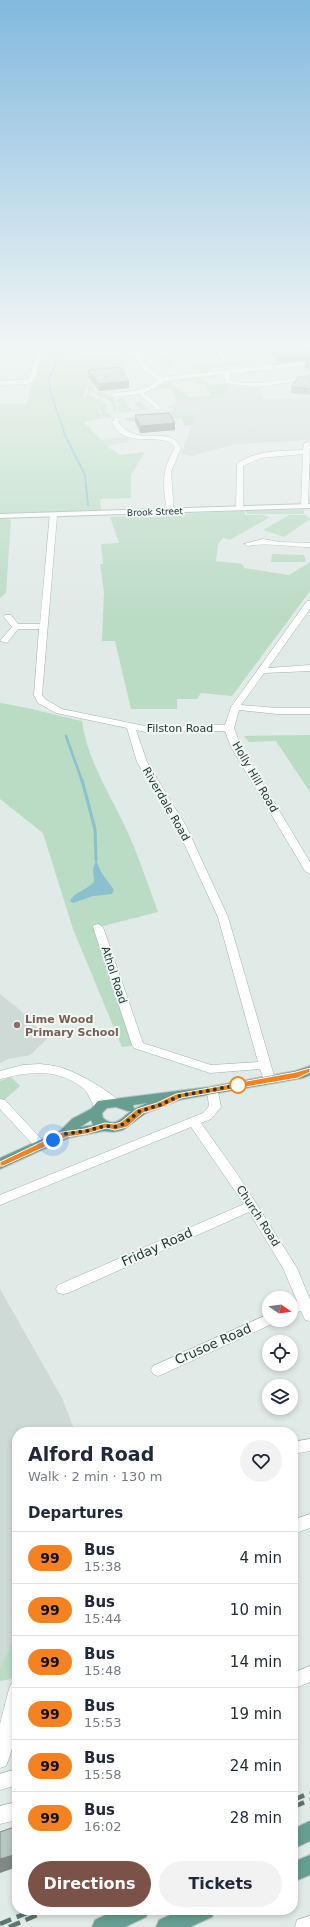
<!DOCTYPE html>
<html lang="en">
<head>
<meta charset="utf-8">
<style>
  body { margin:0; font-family:"DejaVu Sans",sans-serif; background:#f2f2f3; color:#1f2937; height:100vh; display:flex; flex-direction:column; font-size:15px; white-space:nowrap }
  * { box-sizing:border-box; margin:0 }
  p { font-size:13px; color:#747a83 }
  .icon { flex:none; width:22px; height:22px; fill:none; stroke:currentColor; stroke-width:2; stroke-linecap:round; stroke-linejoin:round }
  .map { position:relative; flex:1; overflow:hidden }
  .panel { position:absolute; left:12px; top:1427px; width:286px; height:488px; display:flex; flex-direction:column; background:#fff; border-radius:16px; box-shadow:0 2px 6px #0003 }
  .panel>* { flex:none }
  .badge { padding:0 8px; border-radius:13px; font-size:14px; line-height:26px }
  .needle { width:26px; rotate:103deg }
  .buttons { position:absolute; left:262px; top:1291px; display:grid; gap:8px }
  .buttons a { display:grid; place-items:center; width:36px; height:36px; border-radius:50%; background:#fff; box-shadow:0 2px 6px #0003; font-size:20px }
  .you { position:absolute; width:20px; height:20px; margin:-10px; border:3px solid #fff; border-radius:50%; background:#1a73e8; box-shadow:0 0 0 6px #1a73e833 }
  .map>.badge { position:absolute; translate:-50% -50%; box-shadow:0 0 0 2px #fff }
  h2 { padding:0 16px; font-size:15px; line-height:36px }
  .round { display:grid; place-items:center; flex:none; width:42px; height:42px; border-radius:21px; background:#f2f2f3 }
  .overview { display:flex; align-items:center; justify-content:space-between; height:68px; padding:0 16px }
  h1 { font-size:19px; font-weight:700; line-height:30px }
  .cta { display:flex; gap:8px; margin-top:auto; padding:8px 16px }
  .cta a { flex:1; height:46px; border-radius:24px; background:#7b5248; color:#fff; font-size:16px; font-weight:700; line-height:46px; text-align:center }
  .cta a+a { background:#f2f2f3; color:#1f2937 }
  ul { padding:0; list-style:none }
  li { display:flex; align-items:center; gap:12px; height:52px; padding:0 16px; border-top:1px solid #e0e1e3 }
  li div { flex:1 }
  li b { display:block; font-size:15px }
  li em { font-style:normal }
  li .badge { min-width:44px; font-weight:700; text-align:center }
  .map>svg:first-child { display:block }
  .built { fill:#cedad5 }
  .green { fill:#badbc4 }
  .water { fill:#8ac1ce }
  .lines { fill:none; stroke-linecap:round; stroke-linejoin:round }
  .stream-far2 { stroke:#8ac1ce; stroke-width:2 }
  .stream-far1 { stroke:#8ac1ce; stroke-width:2.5 }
  .stream { stroke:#8ac1ce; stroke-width:3 }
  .street-casing { stroke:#a3b2ad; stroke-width:1 }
  .secondary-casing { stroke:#a0b6af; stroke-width:2 }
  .primary-casing { stroke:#bdc4c2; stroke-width:2 }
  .street { fill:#fff; fill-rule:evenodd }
  .secondary { fill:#fff; fill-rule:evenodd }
  .primary { fill:#669e92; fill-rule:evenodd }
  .rail { stroke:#5c7670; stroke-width:4.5; stroke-dasharray:12 6; stroke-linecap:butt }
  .wall { fill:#9da9a4 }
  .shaded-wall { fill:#7f8a86 }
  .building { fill:#b6c5bf; stroke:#7f8a86 }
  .line { fill:#f58220; stroke:#fff }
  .walk { stroke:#223a34; stroke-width:4; stroke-dasharray:0 7.2 }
  .education-dot { fill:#8d6e63; stroke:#f0f7f4; stroke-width:1.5 }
  .stop-dot { fill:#fff; stroke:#f58220; stroke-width:2 }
  .labels { text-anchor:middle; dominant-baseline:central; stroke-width:4; stroke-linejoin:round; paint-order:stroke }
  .far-street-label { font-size:9px; fill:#223a34; stroke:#f0f7f4 }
  .street-label { font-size:11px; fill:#223a34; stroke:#f0f7f4 }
  .education-label { font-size:11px; font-weight:bold; fill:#785e54; stroke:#f0f7f4; text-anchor:start }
  .near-street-label { font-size:13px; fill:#223a34; stroke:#f0f7f4 }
</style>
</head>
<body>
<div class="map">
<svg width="310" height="1927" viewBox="0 0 310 1927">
  <rect width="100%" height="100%" fill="#e0eae6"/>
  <g class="built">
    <path d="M232 385 237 387 260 386 264 399 310 398V440L235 444 192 456 181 454 195 418 189 412 181 413 172 404 178 403 177 401 188 399H215L230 390Z"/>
    <path d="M123 437 130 439 128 441 130 442 107 446 101 440Z"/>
    <path d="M0 994 20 1010 47 1039 30 1055 8 1059 0 1063Z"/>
    <path d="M0 1289 63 1400 75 1432H17V1632L0 1669Z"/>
  </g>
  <g class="green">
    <path d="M45 349H67L68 353 75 360C93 355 106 353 123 356L117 357H122L120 359V360L134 359 136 362 132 360 121 363 122 365 128 364 123 366 124 368H131L124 369 127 373 88 377 87 388 83 394 85 398 94 402 87 398 85 395 90 393H88V380L96 391 90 393 102 392 113 398 117 406 116 412 120 416 113 411H114L112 409 113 408 111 406 114 405 105 397 102 398 94 393 89 394 96 399 100 398 108 406 106 407 108 409 105 410 113 418H106L100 413 102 412 98 407V412L104 418 84 422 107 446 120 455 145 452 131 475V498L100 499 101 510 0 514V404H27L31 384 35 381Z"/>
    <path d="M151 354H161L162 356H166L164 358H167L168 360 166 361H174L173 359 184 358 185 360 173 362V364H176L174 365H177H175L176 366 161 369 166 367 159 366 163 365 155 363 162 362 155 360H160V358L153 359 152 357H155V356Z"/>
    <path d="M254 359 259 364 254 363 256 365 248 364 249 365H239L235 367 229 366 230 367 221 366 222 368 215 367 211 369 207 368 203 370 202 368 197 369 198 371H196L193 366 207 363 212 365V363L219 364 218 362 226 361 228 362Z"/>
    <path d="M213 376 216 378 211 377 202 378 210 385 224 384 232 385C224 405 193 398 177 401L172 393 174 392 170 388 153 390C161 387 165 381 174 380L176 381 171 383 182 392H189L190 393H185L188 397 211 396 208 390 200 391V390L207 389 204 384H198L195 380 182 381 180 379Z"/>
    <path d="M123 398 130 404 127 405 132 410 140 409 134 403 141 402 149 409 119 413 118 406 121 405 115 400Z"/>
    <path d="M173 406 181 413 193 412 195 418 193 426 184 425 182 418 132 421H128L125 418 175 411 173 408 165 407Z"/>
    <path d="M304 510V514H247L246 511Z"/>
    <path d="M244 511 245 515H262L270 517 230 540 223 538 218 544 216 561 242 564 244 568 289 575 310 562V591L232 696 201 693 197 699H177V709H131L115 641H102L104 592 100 564H103L101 544 119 543 110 517Z"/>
    <path d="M289 515H305L310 519 284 537 263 530Z"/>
    <path d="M0 517 11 520 6 593 0 598Z"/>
    <path d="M272 554 304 555 306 561 304 562H271Z"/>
    <path d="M0 703C28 707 54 715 82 721 87 760 111 796 127 831 139 857 148 885 158 912L99 927 138 1045 122 1047 73 929 43 833 0 799Z"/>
    <path d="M310 735V792L276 741 249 742 244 736Z"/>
    <path d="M11 1077 20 1086 0 1104V1081Z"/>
    <path d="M17 1632V1666L11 1679 0 1681V1668Z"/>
  </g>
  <path class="water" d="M96 860 101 872 114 890 112 894 93 896 73 903 70 901C74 892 87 890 94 882L93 869Z"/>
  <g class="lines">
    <path class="stream-far2" d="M57 349 59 356 49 378 50 391 65 435 85 475 88 505"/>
    <path class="stream-far1" d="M66 736 82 781"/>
    <path class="stream" d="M82 780 95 829 96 860"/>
    <g class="street-casing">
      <g id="street">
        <path d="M38 349H44L34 381 27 384 0 385V381L29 379Z"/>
        <path d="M81 349H87V352L137 349 146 366 162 377 310 361V365L230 374V381C257 386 284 380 310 375V379L258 387 225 383 224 374 164 381 155 388 144 393 160 407 161 408 158 410 139 394 114 397 111 395 114 393C130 391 145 391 158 380L142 369 132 353 84 356 81 354Z"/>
        <path d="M214 349H220L228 360 227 361H223Z"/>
        <path d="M115 418H119L118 422C139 450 168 422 181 448L171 472 174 513 167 511C163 485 161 471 175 448 167 432 134 446 119 432 116 430 114 425 112 422Z"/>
        <path d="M307 442 310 443 308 508 301 506 303 454 261 458 243 466V508L236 510 237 464C255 450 281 451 303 450L304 444Z"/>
        <path d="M50 514 57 516 42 695 45 699 62 709 145 726 225 725 231 707 307 601H310V609L268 668 310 665V671L264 673 241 705 277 708H310V714H277L239 710 234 728 241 747 310 862V874L305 871 231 747 225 731 145 732 136 730 147 762 186 826 228 917 275 1079 273 1082H265L260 1069 210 1073 134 1048 132 1045 93 927 94 925 98 924 103 927 143 1043 211 1065 258 1062 218 917 176 826 137 762 127 728 56 713 38 703 34 695 39 629H18L7 643 0 641 12 627 4 617 5 615H11L18 624H40Z"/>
        <path d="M263 539 280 542 310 543V547C289 547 268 542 248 546L244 544Z"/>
        <path d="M40 1064C49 1065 59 1066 68 1070 79 1074 114 1093 119 1102L117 1105 113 1106 102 1099 106 1107 104 1110H96C92 1104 89 1093 83 1088 57 1068 30 1071 0 1079V1071L23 1065Z"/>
        <path d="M213 1086 217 1087 221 1107 211 1119 201 1123 238 1175 297 1268 310 1300V1321L305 1320 301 1311 291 1314V1303L297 1301 283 1268 249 1212 68 1293 63 1294 58 1293 56 1289 58 1285 244 1204 191 1127 0 1205V1195L203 1113 209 1106 207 1090 209 1087Z"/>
        <path d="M0 1099 5 1100 44 1142 46 1145 44 1148H36L0 1109Z"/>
        <path d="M269 1314V1320H275L274 1323 163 1374 158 1376 153 1374 151 1370 153 1366Z"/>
        <path d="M310 1439V1451L293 1454V1442Z"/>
        <path d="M310 1514V1528L293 1534V1520Z"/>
        <path d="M310 1666V1682L293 1689V1673Z"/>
        <path d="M17 1681C17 1710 18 1739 6 1766L0 1768V1724L9 1689 11 1684Z"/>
        <path d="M17 1769V1785L0 1790V1774Z"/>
        <path d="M17 1802V1820L0 1824V1806Z"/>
        <path d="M310 1916V1927H295L297 1920Z"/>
      </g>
    </g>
    <g class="secondary-casing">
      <path id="secondary" d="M310 504V508L0 518V514Z"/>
    </g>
    <g class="primary-casing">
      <g id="primary">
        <path d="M310 1066V1075L303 1078 179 1100 146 1113 123 1130 113 1132 104 1131 68 1138 0 1169V1158L60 1131 72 1119 91 1109 98 1101 209 1087 295 1071ZM147 1103 134 1109 133 1105ZM116 1107 128 1111H131C121 1119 114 1128 103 1118L102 1113 107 1108ZM91 1120 93 1125 80 1127Z"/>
        <path d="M310 1821V1841L293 1849V1829Z"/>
        <path d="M310 1855V1875L293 1882V1862Z"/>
        <path d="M116 1910H149L146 1917 125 1927H92L95 1920Z"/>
        <path d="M181 1910H215L212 1917 190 1927H156L159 1920Z"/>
      </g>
    </g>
    <use href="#street" class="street"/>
    <use href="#secondary" class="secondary"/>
    <use href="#primary" class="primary"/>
    <g class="rail">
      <path d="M293 1800 310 1793"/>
      <path d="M293 1807 310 1800"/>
      <path d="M0 1924 34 1910"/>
      <path d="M9 1927 49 1910"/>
    </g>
  </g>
  <g class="wall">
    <path d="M266 349H303L281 363 266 351Z"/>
    <path d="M303 349H310V351Z"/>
    <path d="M305 361H310V371L305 367Z"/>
    <path d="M88 370 129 388 99 391 88 377Z"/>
    <path d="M310 375V393L309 395 291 393V387L306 377Z"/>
    <path d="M135 415 175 423V430L140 433 135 422Z"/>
  </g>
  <g class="shaded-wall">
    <path d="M310 354V360L281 363V357Z"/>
    <path d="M129 381V388L99 391V384Z"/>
    <path d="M175 423V430L140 433V426Z"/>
    <path d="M17 1854V1867L0 1873V1859Z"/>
  </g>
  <g class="building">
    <path d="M270 349H303L310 352V354L281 357Z"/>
    <path d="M305 361H310V365Z"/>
    <path d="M119 367 129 381 99 384 88 370Z"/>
    <path d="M310 375V388L309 389 291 387 298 377H306Z"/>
    <path d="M169 413 175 423 140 426 135 415Z"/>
    <path d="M17 1826V1854L0 1859V1832Z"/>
  </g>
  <linearGradient id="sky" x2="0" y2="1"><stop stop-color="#82b9de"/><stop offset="0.56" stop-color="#f1f6f4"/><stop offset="1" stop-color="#f1f6f4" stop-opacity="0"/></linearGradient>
  <rect width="310" height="619" fill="url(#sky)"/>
  <path class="line" d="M310 1068V1072L298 1078 181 1098 163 1107 143 1113 127 1127 115 1130 106 1128 86 1134 67 1137 3 1166H0V1162L62 1132 85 1129 105 1123 115 1124 121 1122 137 1109 157 1103 176 1094 296 1072Z"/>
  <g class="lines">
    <path class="walk" d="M53 1140 65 1134 86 1131 105 1126 115 1127 124 1124 140 1111 160 1105 179 1096 244 1084 238 1085"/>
  </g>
  <circle class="education-dot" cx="17" cy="1025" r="4"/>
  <circle class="stop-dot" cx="238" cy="1085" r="8"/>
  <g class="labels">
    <g class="far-street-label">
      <text transform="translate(155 512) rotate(-2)">Brook Street</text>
    </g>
    <g class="street-label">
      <text x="180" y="728">Filston Road</text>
      <text transform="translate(255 777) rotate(60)">Holly Hill Road</text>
      <text transform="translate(166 804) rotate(60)">Riverdale Road</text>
      <text transform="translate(114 975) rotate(72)">Athol Road</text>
      <text transform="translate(258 1216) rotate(57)">Church Road</text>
    </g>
    <g class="education-label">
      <text x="25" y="1019">Lime Wood<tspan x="25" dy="13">Primary School</tspan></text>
    </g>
    <g class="near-street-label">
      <text transform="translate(157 1247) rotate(-24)">Friday Road</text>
      <text transform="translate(213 1344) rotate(-24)">Crusoe Road</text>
    </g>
  </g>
</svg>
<div class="buttons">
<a><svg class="needle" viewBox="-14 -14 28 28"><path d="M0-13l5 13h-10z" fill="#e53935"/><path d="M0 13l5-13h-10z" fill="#747a83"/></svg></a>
<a><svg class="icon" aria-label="locate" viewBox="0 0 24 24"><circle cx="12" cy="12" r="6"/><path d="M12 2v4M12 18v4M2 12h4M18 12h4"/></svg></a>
<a><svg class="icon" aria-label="layers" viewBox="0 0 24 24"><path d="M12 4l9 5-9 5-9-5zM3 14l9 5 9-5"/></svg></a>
</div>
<div class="you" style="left:53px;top:1140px"></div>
<section class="panel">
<div class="overview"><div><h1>Alford Road</h1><p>Walk · 2 min · 130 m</p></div><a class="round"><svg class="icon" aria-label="heart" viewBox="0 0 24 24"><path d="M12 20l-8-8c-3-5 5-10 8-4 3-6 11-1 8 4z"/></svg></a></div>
<h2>Departures</h2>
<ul>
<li><span class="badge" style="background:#f58220;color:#111">99</span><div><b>Bus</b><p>15:38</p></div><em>4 min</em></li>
<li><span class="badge" style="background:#f58220;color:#111">99</span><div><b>Bus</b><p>15:44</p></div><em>10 min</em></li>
<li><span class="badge" style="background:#f58220;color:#111">99</span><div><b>Bus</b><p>15:48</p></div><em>14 min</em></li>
<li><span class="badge" style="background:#f58220;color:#111">99</span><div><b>Bus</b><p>15:53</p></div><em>19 min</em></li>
<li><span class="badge" style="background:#f58220;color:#111">99</span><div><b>Bus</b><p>15:58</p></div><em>24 min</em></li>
<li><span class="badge" style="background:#f58220;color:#111">99</span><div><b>Bus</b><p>16:02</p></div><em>28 min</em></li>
</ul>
<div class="cta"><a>Directions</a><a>Tickets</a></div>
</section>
</div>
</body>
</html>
